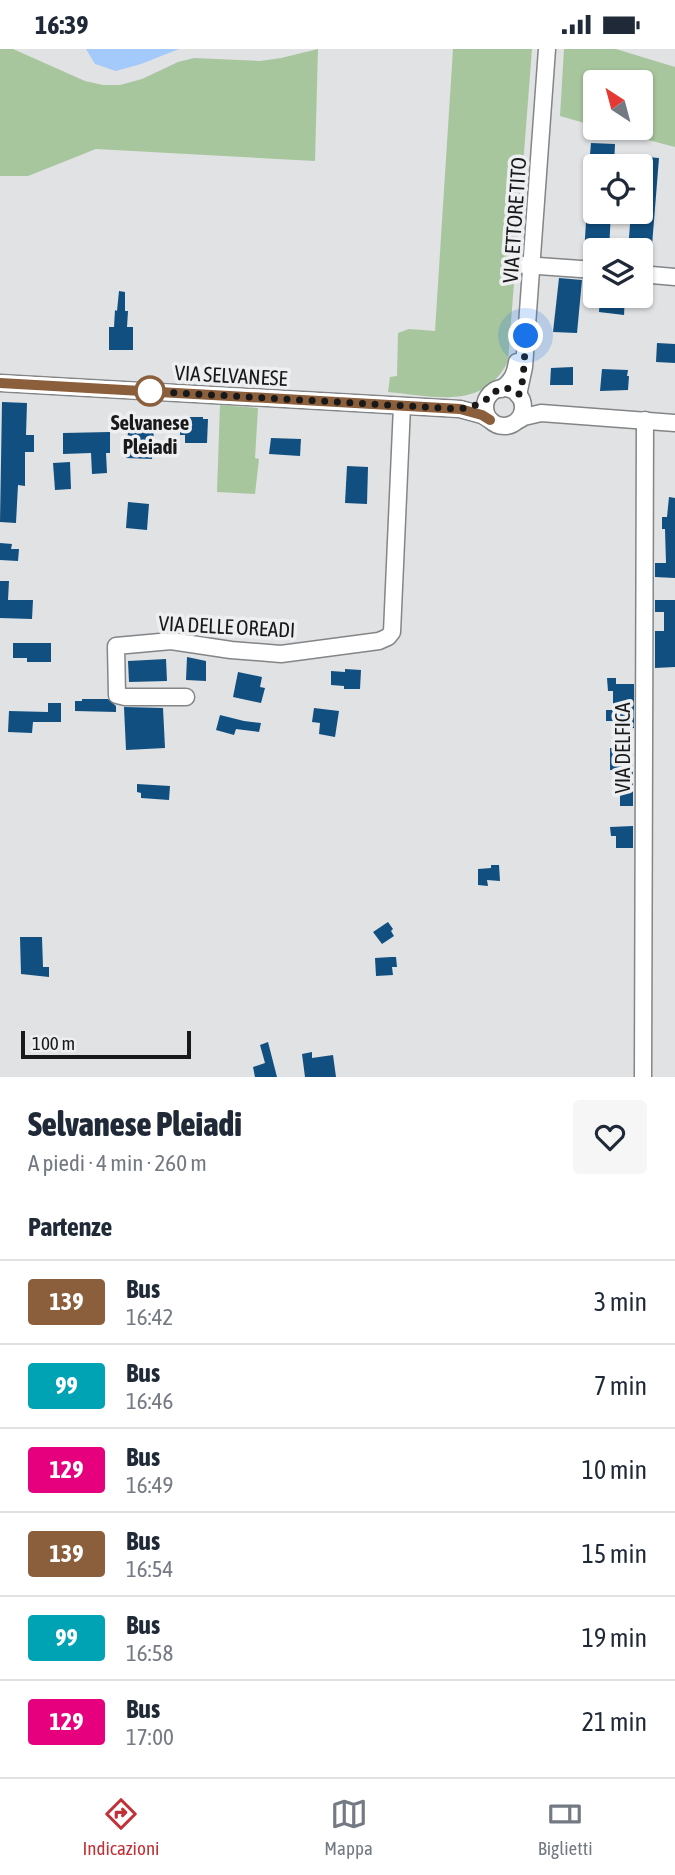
<!DOCTYPE html>
<html lang="it">
<head>
<meta charset="utf-8">
<style>
  body { margin:0; font-family:"Asap Condensed",sans-serif; background:#f6f6f7; color:#1f2937; height:100vh; display:flex; flex-direction:column; font-size:26px; white-space:nowrap }
  * { box-sizing:border-box; margin:0 }
  p { font-size:23px; color:#747a83 }
  .icon { flex:none; width:38px; height:38px; fill:none; stroke:currentColor; stroke-width:2; stroke-linecap:round; stroke-linejoin:round }
  .map { position:relative; height:1028px; overflow:hidden }
  .sheet { display:flex; flex-direction:column; background:#fff; flex:1 }
  .sheet>* { flex:none }
  .badge { padding:0 14px; border-radius:5px; font-size:24px; line-height:46px }
  .needle { width:46px; rotate:324deg }
  .buttons { position:absolute; left:583px; top:21px; display:grid; gap:14px }
  .buttons a { display:grid; place-items:center; width:70px; height:70px; border-radius:7px; background:#fff; box-shadow:0 2px 5px #0004; font-size:35px }
  .scale { position:absolute; left:21px; bottom:18px; width:170px; box-sizing:border-box; padding-left:7px; border:4px solid #19191a; border-top:0; font-size:19px; line-height:24px; white-space:nowrap; color:#19191a; -webkit-text-stroke:5px #eeeff1; paint-order:stroke }
  .you { position:absolute; width:35px; height:35px; margin:-18px; border:5px solid #fff; border-radius:50%; background:#1a73e8; box-shadow:0 0 0 10px #1a73e833 }
  .map>.badge { position:absolute; translate:-50% -50%; box-shadow:0 0 0 4px #fff }
  h2 { padding:0 28px; font-size:26px; line-height:63px }
  .round { display:grid; place-items:center; flex:none; width:74px; height:74px; border-radius:7px; background:#f6f6f7 }
  .overview { display:flex; align-items:center; justify-content:space-between; height:119px; padding:0 28px }
  h1 { font-size:33px; font-weight:800; line-height:52px }
  ul { padding:0; list-style:none }
  li { display:flex; align-items:center; gap:21px; height:84px; padding:0 28px; border-top:2px solid #e0e1e3 }
  li div { flex:1 }
  li b { display:block; font-size:26px }
  li em { font-style:normal }
  li .badge { min-width:77px; font-weight:700; text-align:center }
  .status { display:flex; justify-content:space-between; align-items:center; height:49px; padding:0 35px; background:#fff; direction:ltr }
  .status svg { height:19px; fill:currentColor }
  .tab-bar { display:flex; justify-content:space-around; align-items:center; height:98px; border-top:2px solid #e0e1e3; background:#fff; font-size:19px; color:#747a83 }
  .tab-bar a { display:grid; justify-items:center; gap:4px }
  .tab-bar .on { color:#c13238 }
  .map>svg:first-child { display:block }
  .green { fill:#a8c69e }
  .water { fill:#a4c9fb }
  .building { fill:#104f80 }
  .lines { fill:none; stroke-linecap:round; stroke-linejoin:round }
  .minor-casing { stroke:#838587; stroke-width:19 }
  .minor { stroke:#fff; stroke-width:16 }
  .line-casing { stroke:#fff; stroke-width:16 }
  .line { stroke:#8b5e3c; stroke-width:10 }
  .walk { stroke:#19191a; stroke-width:7; stroke-dasharray:0 12.6 }
  .stop-dot { fill:#fff; stroke:#8b5e3c; stroke-width:3.5 }
  .labels { text-anchor:middle; dominant-baseline:central; stroke-width:7; stroke-linejoin:round; paint-order:stroke }
  .street-label { font-size:21px; fill:#19191a; stroke:#eeeff1 }
  .stop-label { font-size:21px; font-weight:bold; fill:#19191a; stroke:#eeeff1 }
</style>
</head>
<body>
<div class="status"><b>16:39</b><svg viewBox="0 0 49 12"><path d="M0 12V9h3v3zM5 12V6h3v6zM10 12V3h3v9zM15 12V0h3v12zM26 1h20v11H26zM47 4h2v5h-2z"/></svg></div>
<div class="map">
<svg width="675" height="1028" viewBox="0 0 675 1028">
  <rect width="100%" height="100%" fill="#e0e2e4"/>
  <g class="green">
    <path d="M0 0H13L85 32 103 36H120L142 30 178 13 194 9 260 12 281 9 318 0 315 112 96 100 28 127H0Z"/>
    <path d="M453 0H532L508 312C484 362 433 347 388 343L390 328 397 327 398 284 409 280 435 282Z"/>
    <path d="M564 0H616L675 18V98L603 79H640V33H595V77L560 67Z"/>
    <path d="M220 356 258 359 255 409 259 410 255 445 217 443Z"/>
  </g>
  <path class="water" d="M86 0H179L141 15 116 22 95 15Z"/>
  <g class="building">
    <path d="M591 94 615 95 614 117H589Z"/>
    <path d="M635 107 659 109 651 209 640 208V201H628L631 163H640V117H634Z"/>
    <path d="M588 141 595 142V163H611L609 201H595V205H584Z"/>
    <path d="M559 229 582 231 577 284 553 283Z"/>
    <path d="M119 242 125 243V262H128L127 278H133V301H109V278H114L115 261 117 262Z"/>
    <path d="M600 247H625L624 266 599 263Z"/>
    <path d="M657 294 675 295V314L656 313Z"/>
    <path d="M573 318V336H550L551 319Z"/>
    <path d="M602 320 628 321 627 327H629L628 341 600 342Z"/>
    <path d="M2 353 27 354 26 386H34V403H25V437L18 436 16 474 0 473Z"/>
    <path d="M187 368H203V370H208L207 394H185V386H180L181 371H187Z"/>
    <path d="M137 379 154 380 152 410 126 409 128 382 137 383Z"/>
    <path d="M110 383V404H106L107 424 92 425 91 404 63 405V384Z"/>
    <path d="M271 389 301 390 300 407 269 405Z"/>
    <path d="M70 413 71 440 55 441 53 414Z"/>
    <path d="M347 417 368 418 367 455 345 454Z"/>
    <path d="M669 448 675 449V529L655 528V514H666L665 480H662V468H667Z"/>
    <path d="M128 453 149 455 147 481 126 479Z"/>
    <path d="M0 494 12 495 11 500H19L18 512 0 511Z"/>
    <path d="M0 532H9L8 551H33L32 570 0 569Z"/>
    <path d="M655 551H675V618L655 619V582H664V563H655Z"/>
    <path d="M13 594H51V613H27V609H13Z"/>
    <path d="M187 608 206 612V632L186 631Z"/>
    <path d="M166 610 167 632 129 633 128 612Z"/>
    <path d="M345 620 361 621 360 640H344V637L331 636V622L345 623Z"/>
    <path d="M238 623 262 628 260 638 265 639 261 654 233 648Z"/>
    <path d="M607 629H616V635H634V679H618V672H606V661H613V642H608Z"/>
    <path d="M82 650H108L116 657V663L75 662V652H82Z"/>
    <path d="M48 654H61V673H33L32 684 8 683 9 662 48 663Z"/>
    <path d="M124 658 163 659 165 699 126 701Z"/>
    <path d="M314 659 339 662 335 688 319 685 320 674 312 673Z"/>
    <path d="M220 666 244 672 261 674 259 683 236 680 234 686 216 681Z"/>
    <path d="M610 699H624L623 712H633V757H620V737L616 736V721H610Z"/>
    <path d="M137 735 170 737 169 751 141 749V744L137 743Z"/>
    <path d="M633 777V799H616V787H611L610 778Z"/>
    <path d="M491 816H499L500 832 487 831 488 837 478 836V820L491 819Z"/>
    <path d="M388 873 393 880 391 882 394 887 382 895 373 883Z"/>
    <path d="M20 888H42L43 918H49V928L21 925Z"/>
    <path d="M391 908H396L397 918H392L393 926 376 927 375 909Z"/>
    <path d="M268 993 277 1028H255L253 1018 265 1014 260 996Z"/>
    <path d="M312 1003V1009L333 1006 336 1028H305L302 1005Z"/>
  </g>
  <g class="lines">
    <g class="minor-casing">
      <g id="minor">
        <path d="M524 216 595 221"/>
        <path d="M640 225 675 228"/>
        <path d="M0 334 460 360 482 366 490 371"/>
        <circle cx="504" cy="358" r="19"/>
        <path d="M501 340C512 333 515 325 517 313"/>
        <path d="M518 346 524 318 547 0"/>
        <path d="M519 371 524 368 541 364 675 374"/>
        <path d="M186 648H125L117 646 116 597 171 592 231 601 281 605 379 592 388 588 392 583 402 357"/>
        <path d="M643 1028 645 371"/>
      </g>
    </g>
    <use href="#minor" class="minor"/>
  </g>
  <g class="lines">
    <g class="line-casing">
      <path id="line" d="M0 334 460 360 482 366 490 371"/>
    </g>
    <use href="#line" class="line"/>
    <path class="walk" d="M150 342H143L460 360C468 358 476 357 483 353 496 343 501 332 519 345L523 330 526 287"/>
  </g>
  <circle class="stop-dot" cx="150" cy="342" r="14"/>
  <g class="labels">
    <g class="street-label">
      <text transform="translate(514 171) rotate(-86)">VIA ETTORE TITO</text>
      <text transform="translate(231 326) rotate(3)">VIA SELVANESE</text>
      <text transform="translate(227 577) rotate(3)">VIA DELLE OREADI</text>
      <text transform="translate(622 699) rotate(-90)">VIA DELFICA</text>
    </g>
    <g class="stop-label">
      <text x="150" y="373">Selvanese<tspan x="150" dy="24">Pleiadi</tspan></text>
    </g>
  </g>
</svg>
<div class="buttons">
<a><svg class="needle" viewBox="-14 -14 28 28"><path d="M0-13l5 13h-10z" fill="#e53935"/><path d="M0 13l5-13h-10z" fill="#747a83"/></svg></a>
<a><svg class="icon" aria-label="locate" viewBox="0 0 24 24"><circle cx="12" cy="12" r="6"/><path d="M12 2v4M12 18v4M2 12h4M18 12h4"/></svg></a>
<a><svg class="icon" aria-label="layers" viewBox="0 0 24 24"><path d="M12 4l9 5-9 5-9-5zM3 14l9 5 9-5"/></svg></a>
</div>
<div class="scale">100 m</div>
<div class="you" style="left:526px;top:287px"></div>
</div>
<section class="sheet">
<div class="overview"><div><h1>Selvanese Pleiadi</h1><p>A piedi · 4 min · 260 m</p></div><a class="round"><svg class="icon" aria-label="heart" viewBox="0 0 24 24"><path d="M12 20l-8-8c-3-5 5-10 8-4 3-6 11-1 8 4z"/></svg></a></div>
<h2>Partenze</h2>
<ul>
<li><span class="badge" style="background:#8b5e3c;color:#fff">139</span><div><b>Bus</b><p>16:42</p></div><em>3 min</em></li>
<li><span class="badge" style="background:#00a3b4;color:#fff">99</span><div><b>Bus</b><p>16:46</p></div><em>7 min</em></li>
<li><span class="badge" style="background:#e6007e;color:#fff">129</span><div><b>Bus</b><p>16:49</p></div><em>10 min</em></li>
<li><span class="badge" style="background:#8b5e3c;color:#fff">139</span><div><b>Bus</b><p>16:54</p></div><em>15 min</em></li>
<li><span class="badge" style="background:#00a3b4;color:#fff">99</span><div><b>Bus</b><p>16:58</p></div><em>19 min</em></li>
<li><span class="badge" style="background:#e6007e;color:#fff">129</span><div><b>Bus</b><p>17:00</p></div><em>21 min</em></li>
</ul>
</section>
<nav class="tab-bar">
<a class="on"><svg class="icon" aria-label="directions" viewBox="0 0 24 24"><path d="M12 3l9 9-9 9-9-9zM9 14v-3h6M13 9l2 2-2 2"/></svg>Indicazioni</a>
<a><svg class="icon" aria-label="map" viewBox="0 0 24 24"><path d="M3 6l6-2 6 2 6-2v14l-6 2-6-2-6 2zM9 4v14M15 6v14"/></svg>Mappa</a>
<a><svg class="icon" aria-label="tickets" viewBox="0 0 24 24"><path d="M3 7h18v10H3zM15 7v10"/></svg>Biglietti</a>
</nav>
</body>
</html>
